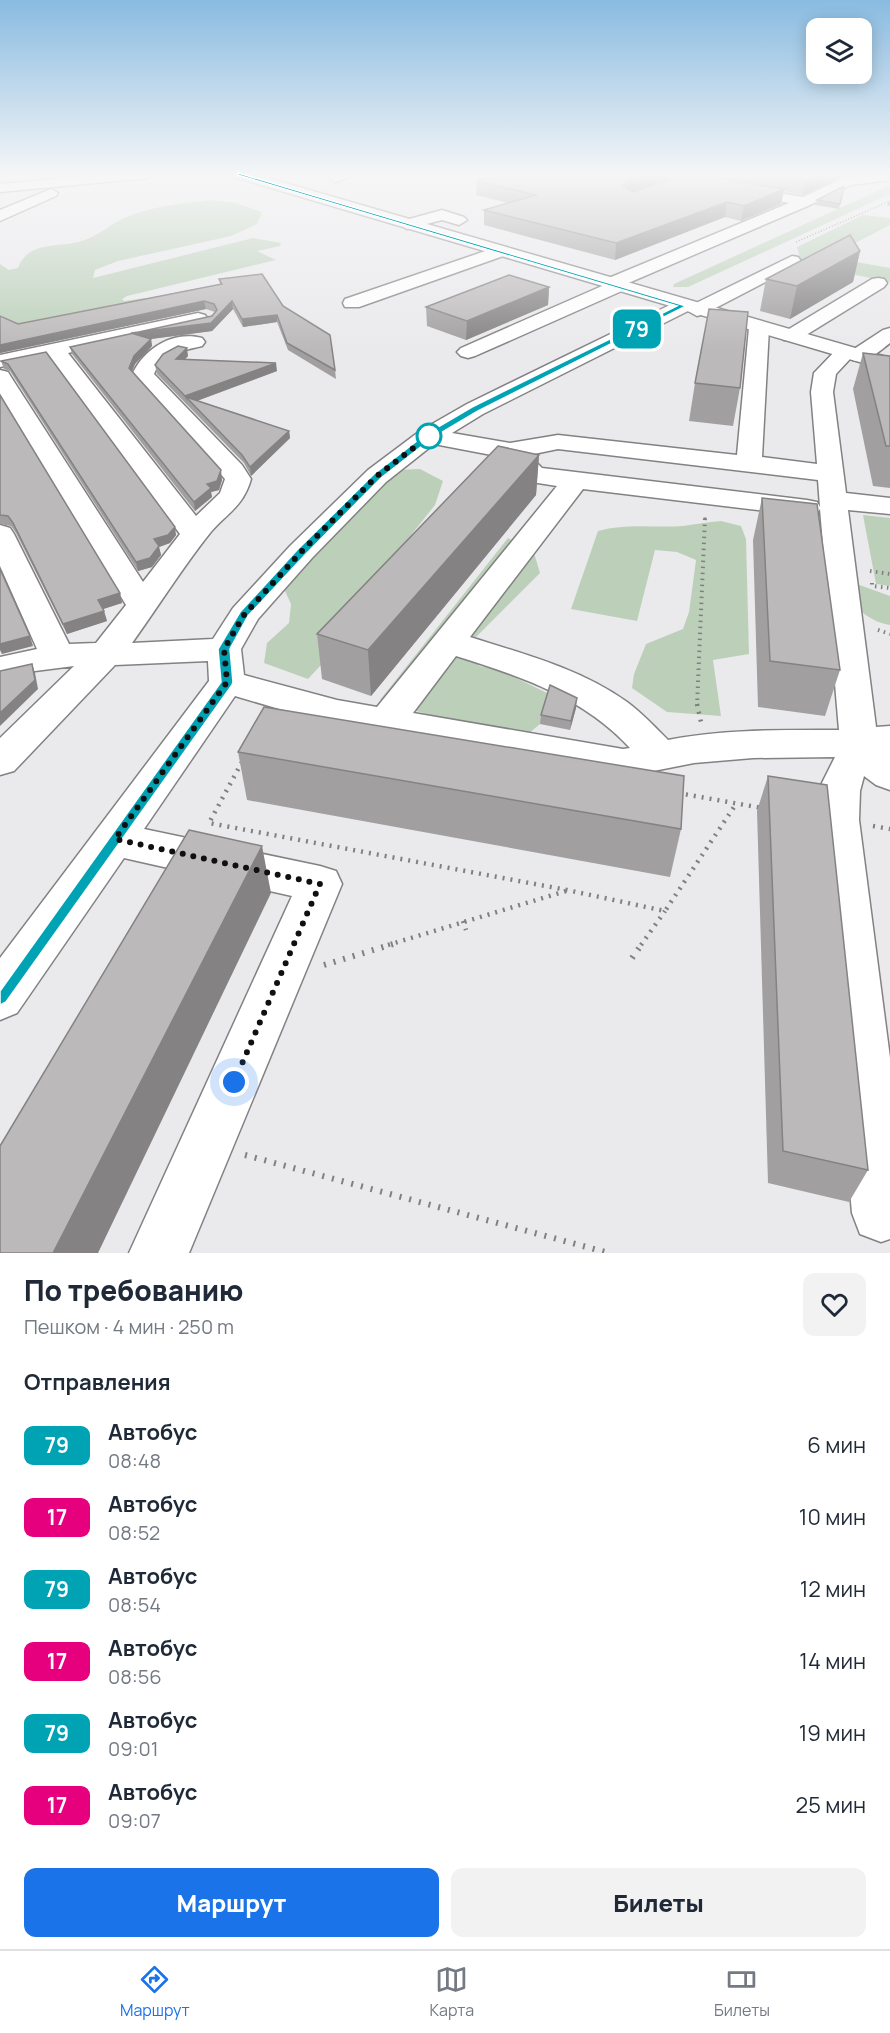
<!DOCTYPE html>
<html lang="ru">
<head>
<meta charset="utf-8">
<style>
  body { margin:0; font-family:Manrope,sans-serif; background:#f2f2f3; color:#1f2937; height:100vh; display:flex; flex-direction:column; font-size:22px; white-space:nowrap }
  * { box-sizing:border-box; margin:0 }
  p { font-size:20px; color:#747a83 }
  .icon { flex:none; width:33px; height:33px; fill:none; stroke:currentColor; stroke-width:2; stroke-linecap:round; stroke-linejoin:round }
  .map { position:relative; height:1253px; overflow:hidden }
  .sheet { display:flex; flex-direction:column; background:#fff; flex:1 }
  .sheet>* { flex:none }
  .badge { padding:0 12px; border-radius:9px; font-size:21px; line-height:39px }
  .buttons { position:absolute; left:806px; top:18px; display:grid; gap:12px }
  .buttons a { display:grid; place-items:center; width:66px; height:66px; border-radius:12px; background:#fff; box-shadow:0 3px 15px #0003; font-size:30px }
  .you { position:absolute; width:30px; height:30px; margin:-15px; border:4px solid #fff; border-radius:50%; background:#1a73e8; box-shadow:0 0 0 9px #1a73e833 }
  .map>.badge { position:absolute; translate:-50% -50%; box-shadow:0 0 0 3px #fff }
  h2 { padding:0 24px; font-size:22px; line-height:54px }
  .round { display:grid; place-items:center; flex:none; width:63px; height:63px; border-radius:12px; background:#f2f2f3 }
  .overview { display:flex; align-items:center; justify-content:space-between; height:102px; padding:0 24px }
  h1 { font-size:28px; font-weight:800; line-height:45px }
  .action { display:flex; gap:12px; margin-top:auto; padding:12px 24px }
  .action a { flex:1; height:69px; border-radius:12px; background:#1a73e8; color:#fff; font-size:24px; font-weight:800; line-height:69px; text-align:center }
  .action a+a { background:#f2f2f3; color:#1f2937 }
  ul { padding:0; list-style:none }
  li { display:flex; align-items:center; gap:18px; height:72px; padding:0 24px }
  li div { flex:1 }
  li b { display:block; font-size:22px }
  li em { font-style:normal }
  li .badge { min-width:66px; font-weight:700; text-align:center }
  .tabs { display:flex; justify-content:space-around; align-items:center; height:84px; border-top:2px solid #e0e1e3; background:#fff; font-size:16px; color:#747a83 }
  .tabs a { display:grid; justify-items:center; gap:3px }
  .tabs .active { color:#1a73e8 }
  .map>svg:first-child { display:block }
  .green { fill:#bcd0b9 }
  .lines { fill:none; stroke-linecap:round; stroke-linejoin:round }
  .minor-casing { stroke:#828284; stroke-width:3 }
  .major-casing { stroke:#828284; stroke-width:3 }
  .path-far4 { stroke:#808082; stroke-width:1.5; stroke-dasharray:1 2; stroke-linecap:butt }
  .path-far3 { stroke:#808082; stroke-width:3; stroke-dasharray:1.5 4; stroke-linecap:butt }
  .path-far2 { stroke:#808082; stroke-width:4; stroke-dasharray:1.5 4.5; stroke-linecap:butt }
  .path-far1 { stroke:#808082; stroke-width:4.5; stroke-dasharray:2 6; stroke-linecap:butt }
  .path { stroke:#808082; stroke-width:6; stroke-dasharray:2 8; stroke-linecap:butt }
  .minor { fill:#fff; fill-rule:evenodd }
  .major { fill:#fff; fill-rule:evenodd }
  .wall { fill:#a29fa0 }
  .shaded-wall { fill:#848282 }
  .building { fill:#bcb9ba; stroke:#848282; stroke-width:1.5 }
  .line { fill:#00a3b4; stroke:#fff; stroke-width:1.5 }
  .walk { stroke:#101011; stroke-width:6; stroke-dasharray:0 10.8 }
  .stop-dot { fill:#fff; stroke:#00a3b4; stroke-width:3 }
</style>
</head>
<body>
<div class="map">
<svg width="890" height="1253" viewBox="0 0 890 1253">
  <rect width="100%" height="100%" fill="#eaeaed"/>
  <g class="green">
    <path d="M890 185V194L688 287H673L674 284Z"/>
    <path d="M210 200 236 203 262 212 257 224 231 236 118 261 95 270 93 278 253 238 281 243 280 246 257 251 276 260 127 296 122 299 124 301 145 298 148 303 0 336V264L9 270 18 268C29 239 60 249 85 240 101 234 113 222 129 216 155 206 183 203 210 200Z"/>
    <path d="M863 215 890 218V225L828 257 890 268V282L807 265 800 258 797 247Z"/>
    <path d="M420 469 443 481 435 505 411 535 418 544 429 548 308 679 264 663 267 643 289 623 291 604 285 591 289 577 396 470Z"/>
    <path d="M863 515 890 518V586L876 584Z"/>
    <path d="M721 521 741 526 746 539 749 654 713 660 721 716 667 712 632 688 634 674 646 644 683 629 689 612 696 560 677 552 655 550 637 621 571 609 598 531C627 523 654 528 683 526 696 524 708 522 721 521Z"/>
    <path d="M508 538 534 553 540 573 475 638 479 666 500 670 549 694 540 724 528 734 483 731 380 700Z"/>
    <path d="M810 544 827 548 854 583 890 596V625C853 620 830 572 810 544Z"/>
  </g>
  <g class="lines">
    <g class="minor-casing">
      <g id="minor">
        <path d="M104 174H155L148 178 0 192V184Z"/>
        <path d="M355 174 336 182 329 178 334 174Z"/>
        <path d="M871 174H890V180L851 185 810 205 626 284 627 286 624 290 475 356 468 358 461 356 457 352 461 348 602 286 601 284 604 280 789 203 734 193 732 190 734 187 739 186 803 197 843 178Z"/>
        <path d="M51 189 58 193 56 196 0 221V210Z"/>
        <path d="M442 210 464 217 467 220 459 225 442 220 407 229 399 224 402 221Z"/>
        <path d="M500 246 506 247 508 251 506 255 359 307H345L343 303 345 299Z"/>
        <path d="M792 256 798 257 801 261 798 265 704 314 697 316 688 311 483 414 452 433 510 443 558 435 737 455 749 328 752 324H766L769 328 762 457 817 464 811 392 814 373 838 348 845 346 854 349 883 330 890 328V343C878 352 865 366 850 359L836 374 833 392 846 493 890 498V514L848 510 876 727 890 726V790L876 785 864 776 860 791 859 820 890 1058V1239L881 1242 860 1234 852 1213 817 820 822 783 835 757 753 758 694 763 623 777 337 726 235 696 144 829 320 866 336 871 342 884 189 1253H129L292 896 124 858 17 1013 0 1020V958L209 681 208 661 115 665 14 771 0 775V738L74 666 35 671 0 680V657L37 649 0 566V525L10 528 14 534 69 644 96 643 126 605 0 395V370L8 372 11 377 143 582 180 534 49 357 0 367V355L198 313 205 315 208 319 205 323 68 353 196 516 220 493 225 479 132 375C143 349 173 330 202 338L205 342 202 346C182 351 163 352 154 374L242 465 251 479C243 507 227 513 210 533 182 568 158 607 132 643L213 639 233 608 290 546 368 470 420 431 467 404 676 302 683 300 692 305ZM434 444 502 457 525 481 557 486 377 707 337 700 244 675 241 649 258 619 312 558 386 482ZM558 449 818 480 820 507 817 502 807 500 542 468 529 455ZM583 489 807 516 817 514 820 509 839 730C782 730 724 729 668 740 655 727 642 713 627 702 581 669 524 654 470 637ZM456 656C520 676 583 697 630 748L623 749 413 713Z"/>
        <path d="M878 278 884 279 887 283 884 287 798 340H784L781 336 784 332 872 279Z"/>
      </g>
    </g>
    <g class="major-casing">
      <path id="major" d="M232 174H254L890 358V371L234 177Z"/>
    </g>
    <path class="path-far4" d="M796 242 890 201"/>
    <path class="path-far3" d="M705 519V517"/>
    <g class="path-far2">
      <path d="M870 571 890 574"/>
      <path d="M872 583V586L890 588"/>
      <path d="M878 630 890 634"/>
      <path d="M697 706 705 518"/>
    </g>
    <g class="path-far1">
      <path d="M697 704 701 722"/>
      <path d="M242 762 209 823 567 890 665 911 736 804"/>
      <path d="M678 793 762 808"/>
      <path d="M873 826 890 829"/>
      <path d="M463 921 466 930"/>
      <path d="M388 945 566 891"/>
      <path d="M641 945 665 911"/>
    </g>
    <g class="path">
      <path d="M632 958 642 944"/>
      <path d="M324 965 393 944"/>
      <path d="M245 1155 609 1253"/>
    </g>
    <use href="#minor" class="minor"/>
    <use href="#major" class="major"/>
  </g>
  <g class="wall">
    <path d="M708 174H846V175L803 195 784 191 781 204 741 221 725 217 615 260 484 225V210L508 203 476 195 477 181 651 186 708 177Z"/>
    <path d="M844 186 839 209 815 205 817 200Z"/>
    <path d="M889 200H890V206H887Z"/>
    <path d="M860 251 853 282 790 319 760 311 766 279Z"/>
    <path d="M219 279 283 306 335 370 336 379 288 350 277 322 243 327 233 309 212 331 151 339 152 346 135 364 132 372 222 480 219 490 211 492 212 497 195 511 72 354 70 347 212 316 215 312 206 309 0 353V316L18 324 220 284Z"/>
    <path d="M549 287 548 305 466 340 427 326 426 307Z"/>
    <path d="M46 352 176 535 170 543 159 547 161 555 152 567 138 571 10 371 4 369 1 361Z"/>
    <path d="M863 353 890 356V488L873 486 853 389Z"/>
    <path d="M188 356 185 359 277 371 197 401 289 431 290 438 251 476 244 463 157 374 155 365Z"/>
    <path d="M695 383 740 388 733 426 689 421Z"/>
    <path d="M0 395 120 593 122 603 103 609 107 621 67 634 16 533 11 526 0 524Z"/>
    <path d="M539 455 536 495 371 696 322 679 317 634Z"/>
    <path d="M762 498 840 670 825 716 758 707 753 540Z"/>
    <path d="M576 708 570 730 540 724 541 715Z"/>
    <path d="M238 752 681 829 670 877 247 800Z"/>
    <path d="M768 776 868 1170 849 1202 768 1183 757 811Z"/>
  </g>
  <g class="shaded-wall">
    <path d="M646 174H683L625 195 623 186 627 181Z"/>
    <path d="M821 174H846V175L803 195 806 180Z"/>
    <path d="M784 189 781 204 741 221 744 206Z"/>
    <path d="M727 202 725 217 615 260 616 243Z"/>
    <path d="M860 251 853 282 790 319 797 286Z"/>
    <path d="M549 287 548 305 466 340 467 321Z"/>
    <path d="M204 301 206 309 0 353V345Z"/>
    <path d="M232 301 233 309 212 331 151 339 152 346 135 364 130 376 129 368 131 333 211 323Z"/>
    <path d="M277 315V322L243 327 242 319Z"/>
    <path d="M187 348 188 356 178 367 176 359Z"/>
    <path d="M276 363 277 371 191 403 186 397 187 405 185 396Z"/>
    <path d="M289 431 290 438 251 476 250 467Z"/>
    <path d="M539 455 536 495 371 696 368 650Z"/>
    <path d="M221 470 222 480 219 490 211 492 212 497 195 511 194 502 207 484Z"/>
    <path d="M175 527 176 535 170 543 159 547 161 555 152 567 138 571 136 562 154 539Z"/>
    <path d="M120 593 122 603 100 610 98 600Z"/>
    <path d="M104 611 107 621 67 634 63 624Z"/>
    <path d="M30 636 33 646 2 654 0 650V644Z"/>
    <path d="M32 664 35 673 38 689 0 726V713Z"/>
    <path d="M577 698 576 708 570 730 571 721Z"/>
    <path d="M262 846 271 893 98 1253H53Z"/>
  </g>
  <g class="building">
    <path d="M500 174H646L627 181 623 186 633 192 686 174H693L784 189 744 206 727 202 616 243 484 210 536 195 477 181Z"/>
    <path d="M768 174H821L806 180Z"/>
    <path d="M844 186 840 204 817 200Z"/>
    <path d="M850 235 860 251 797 286 766 279Z"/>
    <path d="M262 274 283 306 330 335 335 370 287 343 277 315 242 319 232 301 211 323 131 333 151 339 134 356 129 368 221 470 217 481 207 484 211 488 194 502 70 347 212 316 217 310 214 304 204 301 0 345V316L18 324 222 284 219 279Z"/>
    <path d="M509 275 549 287 467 321 426 307Z"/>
    <path d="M709 309 748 312 740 388 695 383Z"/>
    <path d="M178 346 187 348 176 359 276 363 185 396 155 365 163 354Z"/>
    <path d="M46 352 175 527 168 535 154 539 159 546 150 558 136 562 8 364 1 361Z"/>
    <path d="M863 353 890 356V446H886Z"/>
    <path d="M0 395 120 593 98 600 104 611 63 624 13 523 8 516 0 515Z"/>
    <path d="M186 397 289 431 250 467 242 455Z"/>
    <path d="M498 446 539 455 368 650 317 634Z"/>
    <path d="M762 498 817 504 840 670 770 661Z"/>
    <path d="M0 569 30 636 0 644Z"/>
    <path d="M32 664 35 680 0 713V671Z"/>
    <path d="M550 685 577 698 571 721 541 715Z"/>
    <path d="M264 707 684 776 681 829 238 752Z"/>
    <path d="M768 776 827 785 868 1170 783 1151Z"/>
    <path d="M189 830 262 846 53 1253H0V1146Z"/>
  </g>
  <linearGradient id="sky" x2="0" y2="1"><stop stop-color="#89bbe1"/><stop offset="0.5" stop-color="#f6f6f7"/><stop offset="1" stop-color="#f6f6f7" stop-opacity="0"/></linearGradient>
  <rect width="890" height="350" fill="url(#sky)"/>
  <path class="line" d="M238 173 686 306 478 411 432 438 381 478 305 555 248 616 230 649 233 682 232 685 6 1002 0 1005V991L221 682 218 649 240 612 297 550 374 474 426 434 472 407 677 306 238 175Z"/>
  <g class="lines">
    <path class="walk" d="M234 1082 320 884 115 839 227 682 224 649 244 615 301 552 377 476 429 436"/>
  </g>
  <circle class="stop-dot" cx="429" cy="436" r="12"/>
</svg>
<div class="buttons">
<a><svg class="icon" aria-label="layers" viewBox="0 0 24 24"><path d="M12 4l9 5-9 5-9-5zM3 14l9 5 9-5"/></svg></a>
</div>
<div class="you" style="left:234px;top:1082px"></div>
<b class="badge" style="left:637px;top:329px;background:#00a3b4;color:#fff">79</b>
</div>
<section class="sheet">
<div class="overview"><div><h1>По требованию</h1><p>Пешком · 4 мин · 250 m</p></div><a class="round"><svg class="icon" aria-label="heart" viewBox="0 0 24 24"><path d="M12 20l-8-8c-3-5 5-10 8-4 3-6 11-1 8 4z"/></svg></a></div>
<h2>Отправления</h2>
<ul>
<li><span class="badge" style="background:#00a3b4;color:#fff">79</span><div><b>Автобус</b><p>08:48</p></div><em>6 мин</em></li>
<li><span class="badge" style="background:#e6007e;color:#fff">17</span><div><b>Автобус</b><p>08:52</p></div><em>10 мин</em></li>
<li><span class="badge" style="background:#00a3b4;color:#fff">79</span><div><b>Автобус</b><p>08:54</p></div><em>12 мин</em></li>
<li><span class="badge" style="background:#e6007e;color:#fff">17</span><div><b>Автобус</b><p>08:56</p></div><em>14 мин</em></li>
<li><span class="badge" style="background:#00a3b4;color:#fff">79</span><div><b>Автобус</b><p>09:01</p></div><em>19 мин</em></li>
<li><span class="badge" style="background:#e6007e;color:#fff">17</span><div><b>Автобус</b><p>09:07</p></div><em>25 мин</em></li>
</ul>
<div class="action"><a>Маршрут</a><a>Билеты</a></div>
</section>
<nav class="tabs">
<a class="active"><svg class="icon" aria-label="directions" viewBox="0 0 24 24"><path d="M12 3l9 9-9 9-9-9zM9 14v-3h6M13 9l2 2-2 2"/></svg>Маршрут</a>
<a><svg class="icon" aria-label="map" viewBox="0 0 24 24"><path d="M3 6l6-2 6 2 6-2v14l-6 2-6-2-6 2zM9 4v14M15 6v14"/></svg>Карта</a>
<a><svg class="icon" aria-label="tickets" viewBox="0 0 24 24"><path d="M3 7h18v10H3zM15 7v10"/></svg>Билеты</a>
</nav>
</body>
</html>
